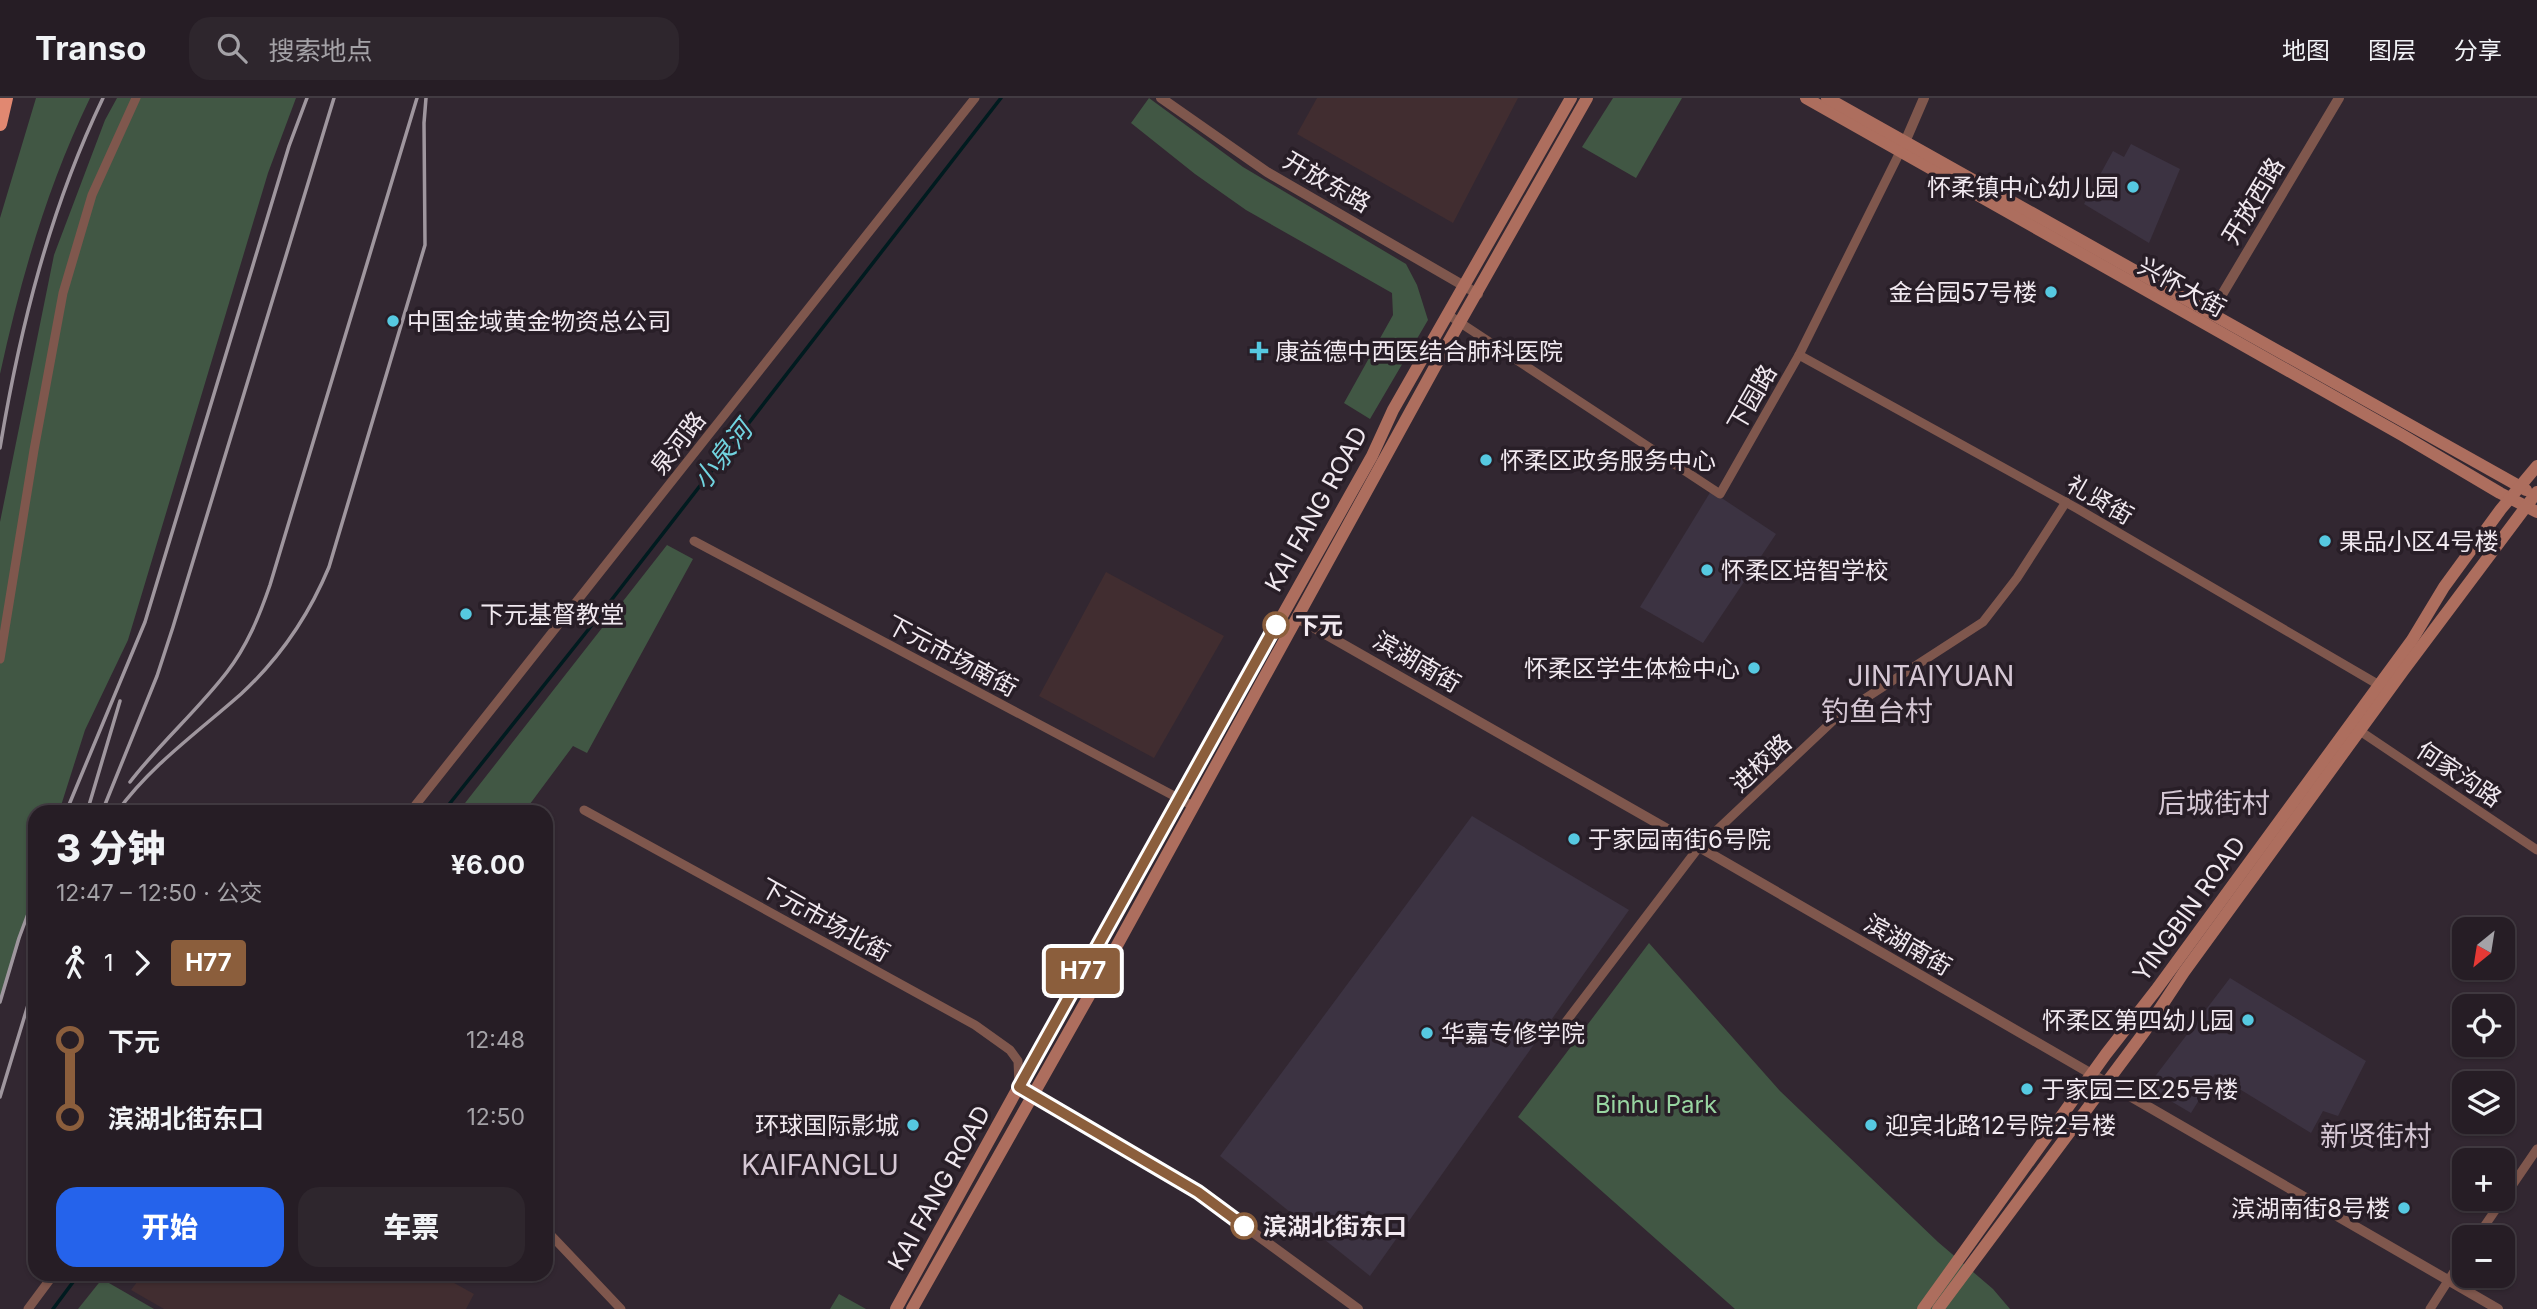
<!DOCTYPE html>
<html lang="zh">
<head>
<meta charset="utf-8">
<style>
  body { margin:0; font-family:Inter,"Noto Sans SC",sans-serif; background:#2e262d; color:#f1f3f6; height:100vh; display:flex; flex-direction:column; font-size:26px; white-space:nowrap }
  * { box-sizing:border-box; margin:0 }
  p { font-size:23px; color:#a4a2a7 }
  .icon { flex:none; width:38px; height:38px; fill:none; stroke:currentColor; stroke-width:2; stroke-linecap:round; stroke-linejoin:round }
  .map { position:relative; flex:1; overflow:hidden }
  .details { position:absolute; left:28px; top:707px; width:525px; height:476px; display:flex; flex-direction:column; background:#261d25; border-radius:21px; box-shadow:0 2px 5px #0004,0 0 0 2px #423b42 }
  .details>* { flex:none }
  .badge { padding:0 14px; border-radius:5px; font-size:24px; line-height:46px }
  .needle { width:46px; rotate:210deg }
  .tools { position:absolute; left:2452px; top:819px; display:grid; gap:14px }
  .tools a { display:grid; place-items:center; width:63px; height:63px; border-radius:14px; background:#261d25; box-shadow:0 2px 5px #0004,0 0 0 2px #423b42; font-size:35px }
  .map>.badge { position:absolute; translate:-50% -50%; box-shadow:0 0 0 4px #fff }
  .legs { display:flex; align-items:center; gap:10px; height:77px; padding:0 28px; font-size:23px }
  .legs p { margin-inline-start:auto }
  .overview { display:flex; align-items:center; justify-content:space-between; height:119px; padding:0 28px }
  h1 { font-size:38px; font-weight:800; line-height:52px }
  .button { display:flex; gap:14px; margin-top:auto; padding:14px 28px }
  .button a { flex:1; height:80px; border-radius:21px; background:#2563eb; color:#fff; font-size:28px; font-weight:800; line-height:80px; text-align:center }
  .button a+a { background:#2e262d; color:#f1f3f6 }
  ul { padding:0 28px; list-style:none }
  li { display:flex; align-items:center; gap:24px; height:77px; font-size:26px }
  li i { display:grid; place-items:center; width:10px; height:100%; margin:0 9px; background:currentColor }
  li i::after { content:''; width:18px; height:18px; margin:-9px; border:5px solid; border-radius:50%; background:#261d25 }
  li p { margin-inline-start:auto }
  li:first-child i { background:linear-gradient(#0000 50%,currentColor 0) }
  li:last-child i { background:linear-gradient(currentColor 50%,#0000 0) }
  header { display:flex; align-items:center; gap:42px; box-sizing:border-box; height:98px; padding:0 35px; background:#261d25; border-bottom:2px solid #423b42 }
  header strong { font-size:33px }
  nav { display:flex; gap:38px; margin-inline-start:auto; font-size:24px }
  .search { width:490px; height:63px; background:#2e262d; display:flex; align-items:center; gap:18px; box-sizing:border-box; padding:0 24px; border-radius:21px; color:#a4a2a7; font-size:26px }
  .map>svg:first-child { display:block }
  .industrial { fill:#412d30 }
  .education { fill:#3c3342 }
  .green { fill:#415744 }
  .lines { fill:none; stroke-linecap:round; stroke-linejoin:round }
  .stream { stroke:#001b1f; stroke-width:3.5 }
  .minor { stroke:#7f574d; stroke-width:9 }
  .tertiary { stroke:#7f574d; stroke-width:10 }
  .secondary { stroke:#ad6e5e; stroke-width:12 }
  .trunk { stroke:#e18871; stroke-width:14 }
  .rail { stroke:#9f969e; stroke-width:3.5 }
  .line-1-casing { stroke:#fff; stroke-width:16 }
  .line-1 { stroke:#8b5e3c; stroke-width:10 }
  .poi-dot { fill:#56c9e1; stroke:#281e27; stroke-width:2.5 }
  .stop-1-dot { fill:#fff; stroke:#8b5e3c; stroke-width:3.5 }
  .labels { text-anchor:middle; dominant-baseline:central; stroke-width:7; stroke-linejoin:round; paint-order:stroke }
  .street-label { font-size:24px; fill:#f1e9f0; stroke:#281e27 }
  .poi-label { font-size:24px; fill:#f1e9f0; stroke:#281e27; text-anchor:start }
  .stop-label { font-size:24px; font-weight:bold; fill:#f1e9f0; stroke:#281e27; text-anchor:start }
  .park-label { font-size:24px; fill:#98d5a1; stroke:#281e27 }
  .water-label { font-size:26px; font-style:italic; fill:#71d4e0; stroke:#281e27 }
  .quarter-label { font-size:28px; fill:#d5c7d4; stroke:#281e27 }
</style>
</head>
<body>
<header>
<strong>Transo</strong>
<div class="search"><svg class="icon" aria-label="search" viewBox="0 0 24 24"><circle cx="10" cy="10" r="6"/><path d="M15 15l6 6"/></svg>搜索地点</div>
<nav><a>地图</a><a>图层</a><a>分享</a></nav>
</header>
<div class="map">
<svg width="2537" height="1211" viewBox="0 0 2537 1211">
  <rect width="100%" height="100%" fill="#322731"/>
  <g class="industrial">
    <path d="M1317 0H1518L1453 125 1297 36Z"/>
    <path d="M1106 474 1224 538 1154 660 1039 598Z"/>
    <path d="M143 1176H438L474 1196 466 1211H164L131 1192Z"/>
  </g>
  <g class="education">
    <path d="M2131 46 2180 71 2149 145 2084 106 2113 53 2124 59Z"/>
    <path d="M1711 393 1776 436 1703 545 1640 509Z"/>
    <path d="M1472 718 1629 812 1370 1178 1220 1058Z"/>
    <path d="M2230 880 2366 963 2338 1018 2323 1013 2311 1035 2215 976 2191 1015 2147 989Z"/>
  </g>
  <g class="green">
    <path d="M36 0H90C47 89 21 180 0 276V120Z"/>
    <path d="M117 0H296L268 75 128 542 85 632 59 714H35V793L0 907V424L54 157 105 22Z"/>
    <path d="M1149 0 1243 69 1406 166 1417 187 1428 222 1370 321 1344 305 1393 217 1392 195 1246 112 1195 76 1131 25Z"/>
    <path d="M1613 0H1682L1636 80 1582 49Z"/>
    <path d="M667 447 693 461 587 655 573 648 524 714H458Z"/>
    <path d="M1649 845 1780 993 1938 1144 1993 1191 2010 1211H1735L1518 1019Z"/>
    <path d="M102 1181 154 1211H78Z"/>
    <path d="M839 1196 866 1211H830Z"/>
  </g>
  <g class="lines">
    <g class="stream">
      <path d="M443 714 592 527 1001 0"/>
      <path d="M53 1211 79 1176"/>
    </g>
    <g class="minor">
      <path d="M1447 216 1720 396 1799 257 1903 48"/>
      <path d="M1799 257 2078 411 2379 587"/>
      <path d="M694 443 1193 708"/>
      <path d="M0 561 34 352 63 195 92 97 136 0"/>
      <path d="M2360 633 2537 752"/>
      <path d="M584 712 975 927 1010 952 1018 963 1019 987"/>
      <path d="M410 714 975 0"/>
      <path d="M1565 925 1699 749 1838 618 1983 524 2017 480 2066 404"/>
      <path d="M546 1132 621 1211"/>
      <path d="M2477 1139 2537 1051"/>
      <path d="M28 1211 54 1176"/>
      <path d="M2430 1211 2464 1158"/>
    </g>
    <g class="tertiary">
      <path d="M1161 0 1267 74 1478 196"/>
      <path d="M1905 44 1924 0"/>
      <path d="M2204 217 2217 205 2339 0"/>
      <path d="M1297 520 1699 749 2498 1211"/>
      <path d="M1019 989 1198 1094 1358 1211"/>
    </g>
    <g class="secondary">
      <path d="M1806 0 2402 337 2500 395 2537 414"/>
      <path d="M1827 0 2526 392"/>
      <path d="M896 1211 1087 865 1372 358 1393 312 1571 0"/>
      <path d="M912 1211 1098 882 1448 245 1587 0"/>
      <path d="M1923 1211 2106 956 2156 892 2412 542 2444 489 2501 411 2537 368"/>
      <path d="M1938 1211 2145 933 2184 874 2403 573 2537 394"/>
    </g>
    <path class="trunk" d="M0 26 6 0"/>
    <g class="rail">
      <path d="M0 350C20 229 50 111 103 0"/>
      <path d="M130 684C160 645 197 613 227 574 247 548 259 519 270 487L417 0"/>
      <path d="M66 714 145 524 289 48 307 0"/>
      <path d="M87 714 120 603"/>
      <path d="M102 714 157 578 173 529 334 0"/>
      <path d="M117 714C151 667 198 634 241 596 279 561 309 517 329 469L425 147 424 25 426 0"/>
      <path d="M0 904 19 840 35 797"/>
      <path d="M0 999 35 884"/>
    </g>
  </g>
  <g class="lines">
    <g class="line-1-casing">
      <path id="line-1" d="M1244 1128 1198 1094 1019 989 1276 527"/>
    </g>
    <use href="#line-1" class="line-1"/>
  </g>
  <g class="poi-dot">
    <circle cx="2133" cy="89" r="7"/>
    <circle cx="2051" cy="194" r="7"/>
    <circle cx="393" cy="223" r="7"/>
    <path d="M1255.5 242.5h7v7h7v7h-7v7h-7v-7h-7v-7h7z"/>
    <circle cx="1486" cy="362" r="7"/>
    <circle cx="2325" cy="443" r="7"/>
    <circle cx="1707" cy="472" r="7"/>
    <circle cx="466" cy="516" r="7"/>
    <circle cx="1754" cy="570" r="7"/>
    <circle cx="1574" cy="741" r="7"/>
    <circle cx="2248" cy="922" r="7"/>
    <circle cx="1427" cy="935" r="7"/>
    <circle cx="2027" cy="991" r="7"/>
    <circle cx="913" cy="1027" r="7"/>
    <circle cx="1871" cy="1027" r="7"/>
    <circle cx="2404" cy="1110" r="7"/>
  </g>
  <g class="stop-1-dot">
    <circle cx="1276" cy="527" r="12"/>
    <circle cx="1244" cy="1128" r="12"/>
  </g>
  <g class="labels">
    <g class="street-label">
      <text transform="translate(1327 84) rotate(30)">开放东路</text>
      <text transform="translate(2253 103) rotate(-59)">开放西路</text>
      <text transform="translate(2182 189) rotate(29)">兴怀大街</text>
      <text transform="translate(1752 300) rotate(-60)">下园路</text>
      <text transform="translate(678 345) rotate(-52)">泉河路</text>
      <text transform="translate(2100 402) rotate(30)">礼贤街</text>
      <text transform="translate(1316 411) rotate(-61)">KAI FANG ROAD</text>
      <text transform="translate(952 558) rotate(28)">下元市场南街</text>
      <text transform="translate(1417 564) rotate(30)">滨湖南街</text>
      <text transform="translate(1761 665) rotate(-43)">进校路</text>
      <text transform="translate(2459 676) rotate(34)">何家沟路</text>
      <text transform="translate(2189 811) rotate(-54)">YINGBIN ROAD</text>
      <text transform="translate(825 822) rotate(29)">下元市场北街</text>
      <text transform="translate(1908 847) rotate(30)">滨湖南街</text>
      <text transform="translate(939 1090) rotate(-61)">KAI FANG ROAD</text>
    </g>
    <g class="poi-label">
      <text x="2119" y="89" text-anchor="end">怀柔镇中心幼儿园</text>
      <text x="2037" y="194" text-anchor="end">金台园57号楼</text>
      <text x="407" y="223">中国金域黄金物资总公司</text>
      <text x="1275" y="253">康益德中西医结合肺科医院</text>
      <text x="1500" y="362">怀柔区政务服务中心</text>
      <text x="2339" y="443">果品小区4号楼</text>
      <text x="1721" y="472">怀柔区培智学校</text>
      <text x="480" y="516">下元基督教堂</text>
      <text x="1740" y="570" text-anchor="end">怀柔区学生体检中心</text>
      <text x="1588" y="741">于家园南街6号院</text>
      <text x="2234" y="922" text-anchor="end">怀柔区第四幼儿园</text>
      <text x="1441" y="935">华嘉专修学院</text>
      <text x="2041" y="991">于家园三区25号楼</text>
      <text x="899" y="1027" text-anchor="end">环球国际影城</text>
      <text x="1885" y="1027">迎宾北路12号院2号楼</text>
      <text x="2390" y="1110" text-anchor="end">滨湖南街8号楼</text>
    </g>
    <g class="stop-label">
      <text x="1295" y="527">下元</text>
      <text x="1263" y="1128">滨湖北街东口</text>
    </g>
    <g class="park-label">
      <text x="1656" y="1006">Binhu Park</text>
    </g>
    <g class="water-label">
      <text transform="translate(722 357) rotate(-52)">小泉河</text>
    </g>
    <g class="quarter-label">
      <text x="1931" y="578">JINTAIYUAN</text>
      <text x="1877" y="613">钓鱼台村</text>
      <text x="2214" y="705">后城街村</text>
      <text x="2376" y="1038">新贤街村</text>
      <text x="820" y="1067">KAIFANGLU</text>
    </g>
  </g>
</svg>
<div class="tools">
<a><svg class="needle" viewBox="-14 -14 28 28"><path d="M0-13l5 13h-10z" fill="#e53935"/><path d="M0 13l5-13h-10z" fill="#a4a2a7"/></svg></a>
<a><svg class="icon" aria-label="locate" viewBox="0 0 24 24"><circle cx="12" cy="12" r="6"/><path d="M12 2v4M12 18v4M2 12h4M18 12h4"/></svg></a>
<a><svg class="icon" aria-label="layers" viewBox="0 0 24 24"><path d="M12 4l9 5-9 5-9-5zM3 14l9 5 9-5"/></svg></a>
<a>+</a>
<a>−</a>
</div>
<b class="badge" style="left:1083px;top:873px;background:#8b5e3c;color:#fff">H77</b>
<section class="details">
<div class="overview"><div><h1>3 分钟</h1><p>12:47 – 12:50 · 公交</p></div><b>¥6.00</b></div>
<div class="legs"><svg class="icon" aria-label="walk" viewBox="0 0 24 24"><circle cx="13" cy="4" r="2"/><path d="M13 8l-2 6 4 7M11 14l-3 7M7 12l3-4h3l4 4"/></svg>1<svg class="icon" aria-label="forward" viewBox="0 0 24 24"><path d="M9 5l7 7-7 7"/></svg><b class="badge" style="background:#8b5e3c;color:#fff">H77</b></div>
<ul>
<li><i style="color:#8b5e3c"></i><b>下元</b><p>12:48</p></li>
<li><i style="color:#8b5e3c"></i><b>滨湖北街东口</b><p>12:50</p></li>
</ul>
<div class="button"><a>开始</a><a>车票</a></div>
</section>
</div>
</body>
</html>
